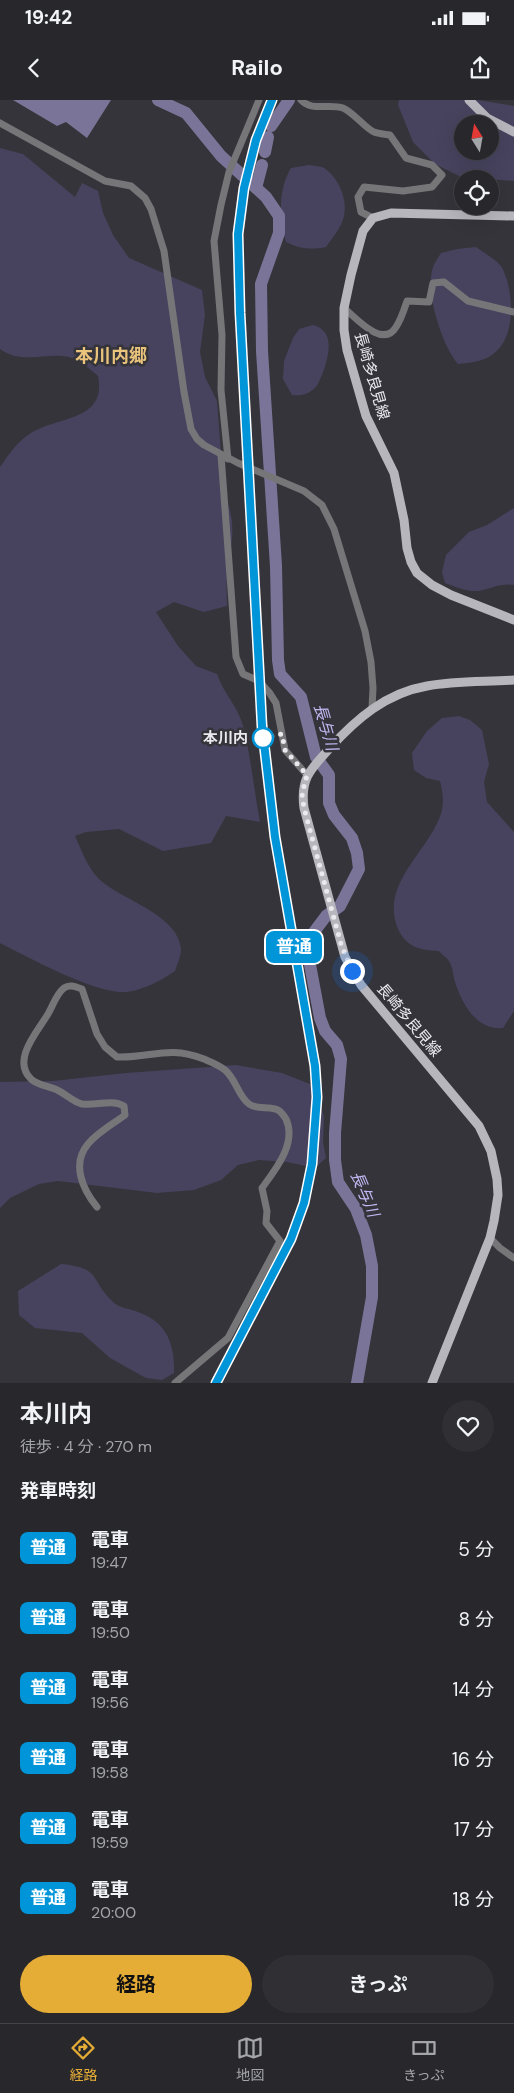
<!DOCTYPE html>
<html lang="ja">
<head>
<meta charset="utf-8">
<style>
  body { margin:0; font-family:"DM Sans","Noto Sans JP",sans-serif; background:#2f2f34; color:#f1f3f6; height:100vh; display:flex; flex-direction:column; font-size:19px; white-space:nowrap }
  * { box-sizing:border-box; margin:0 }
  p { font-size:16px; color:#a4a5a9 }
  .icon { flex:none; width:28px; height:28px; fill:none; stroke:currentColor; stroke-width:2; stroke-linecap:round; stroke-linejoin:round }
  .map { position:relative; height:1283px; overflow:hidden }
  .panel { display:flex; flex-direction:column; background:#27272c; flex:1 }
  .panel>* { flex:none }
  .badge { padding:0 10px; border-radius:8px; font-size:18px; line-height:32px }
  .needle { width:32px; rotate:349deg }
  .controls { position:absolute; left:454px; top:15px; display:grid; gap:10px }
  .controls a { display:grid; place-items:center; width:45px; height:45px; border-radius:50%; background:#27272c; box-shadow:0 5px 20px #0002,0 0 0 1px #434448; font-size:25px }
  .you { position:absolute; width:25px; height:25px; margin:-12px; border:4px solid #fff; border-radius:50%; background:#1a73e8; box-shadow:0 0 0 8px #1a73e833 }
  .map>.badge { position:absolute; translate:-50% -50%; box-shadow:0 0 0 2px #fff }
  h2 { padding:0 20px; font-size:19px; line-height:45px }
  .round { display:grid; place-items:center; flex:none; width:52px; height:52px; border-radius:26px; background:#2f2f34 }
  .summary { display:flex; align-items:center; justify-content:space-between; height:85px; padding:0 20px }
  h1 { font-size:24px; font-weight:700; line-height:38px }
  .action { display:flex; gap:10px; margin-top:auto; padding:10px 20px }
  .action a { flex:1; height:58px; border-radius:30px; background:#e6ad36; color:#111; font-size:20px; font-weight:700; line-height:58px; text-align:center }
  .action a+a { background:#2f2f34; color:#f1f3f6 }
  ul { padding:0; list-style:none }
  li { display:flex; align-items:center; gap:15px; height:70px; padding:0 20px }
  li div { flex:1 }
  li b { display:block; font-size:19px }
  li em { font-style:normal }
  li .badge { min-width:55px; font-weight:700; text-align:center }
  .status { display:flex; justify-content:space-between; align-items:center; height:35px; padding:0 25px; background:#27272c; direction:ltr }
  .status svg { height:14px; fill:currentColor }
  header { display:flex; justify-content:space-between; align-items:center; height:65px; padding:0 20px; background:#27272c; font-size:22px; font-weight:700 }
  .tab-bar { display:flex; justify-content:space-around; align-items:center; height:70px; border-top:1px solid #434448; background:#27272c; font-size:14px; color:#a4a5a9 }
  .tab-bar a { display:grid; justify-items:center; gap:2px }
  .tab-bar .active { color:#e6ad36 }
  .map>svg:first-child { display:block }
  .green { fill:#47435e; fill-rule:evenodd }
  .water { fill:#7a7598 }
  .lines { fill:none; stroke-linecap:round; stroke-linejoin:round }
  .river { stroke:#7a7598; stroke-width:12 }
  .minor { stroke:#767679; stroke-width:7 }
  .major { stroke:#b7b6bc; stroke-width:9 }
  .rail { stroke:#b5b5ba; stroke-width:2; stroke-dasharray:2.5 5; stroke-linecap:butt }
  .line-casing { stroke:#fff; stroke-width:11 }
  .line { stroke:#0095d9; stroke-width:8 }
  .walk { stroke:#eaeaee; stroke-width:5; stroke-dasharray:0 9 }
  .stop-dot { fill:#fff; stroke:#0095d9; stroke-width:2.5 }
  .labels { text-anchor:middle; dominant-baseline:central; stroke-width:5; stroke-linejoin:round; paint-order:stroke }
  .street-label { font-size:15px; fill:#eaeaee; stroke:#34343a }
  .stop-label { font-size:15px; font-weight:bold; fill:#eaeaee; stroke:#34343a; text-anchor:end }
  .water-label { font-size:16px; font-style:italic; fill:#c2b9f4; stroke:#34343a }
  .quarter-label { font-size:18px; font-weight:bold; fill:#eac37c; stroke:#34343a }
</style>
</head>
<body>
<div class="status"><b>19:42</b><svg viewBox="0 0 49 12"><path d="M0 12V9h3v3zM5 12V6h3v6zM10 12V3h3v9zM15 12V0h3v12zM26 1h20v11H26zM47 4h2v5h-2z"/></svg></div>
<header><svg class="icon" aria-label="back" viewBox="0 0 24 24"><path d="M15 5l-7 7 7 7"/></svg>Railo<svg class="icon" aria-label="share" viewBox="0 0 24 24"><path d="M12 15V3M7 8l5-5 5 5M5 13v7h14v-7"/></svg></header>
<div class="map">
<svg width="514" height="1283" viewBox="0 0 514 1283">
  <rect width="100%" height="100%" fill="#34343a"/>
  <g class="green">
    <path d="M399 0H478L514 6V81L461 77 435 64 413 42 398 5ZM462 24H490V51H462Z"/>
    <path d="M0 48 23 54 75 97 82 83 98 91 103 113 113 135 129 158 202 190 205 215 200 252 205 277 217 301 224 394C238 424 231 444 227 474 226 485 227 496 227 506L204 512 174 502 156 512 178 546 196 566 217 574C223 593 238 606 243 626 251 657 254 690 260 722L226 716 211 743 163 751 119 729 86 732 75 736C82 751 87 767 99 779 121 800 178 814 181 849 181 856 177 865 175 871 160 881 144 890 126 892 98 895 27 857 0 843V367C9 354 17 342 31 333 59 316 107 321 98 276 90 269 80 260 69 257 49 252 21 265 0 249Z"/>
    <path d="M309 65C313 66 320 66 324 68 338 77 348 99 344 116 342 127 332 138 326 147 311 150 300 149 286 142 279 117 278 90 291 68Z"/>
    <path d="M476 147C484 153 494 158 501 166 504 170 505 176 507 180 514 206 514 242 489 257 479 262 468 263 458 264 442 246 426 194 432 171 433 165 438 158 441 153L457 149Z"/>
    <path d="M313 225C337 231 328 259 322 275 319 281 317 288 311 291 306 295 299 296 292 295L283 279 284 261 293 238 299 229Z"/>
    <path d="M514 408V485C503 483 494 487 483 490 472 494 456 487 445 483L442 472 446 455 469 432 487 425Z"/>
    <path d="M459 616 470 620 482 630 489 664 484 682 487 702 514 732V911L503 928C477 931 462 904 455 882 453 876 453 868 450 863 448 858 442 855 439 851 420 850 407 848 398 829 380 786 424 755 439 719 445 706 443 694 440 681L426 678 414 670 412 653 427 631 442 618Z"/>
    <path d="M236 965 282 973 315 986 324 1017 323 1042 326 1058 315 1068 287 1062 259 1060 238 1065 221 1080 194 1090 157 1093 58 1081 39 1084 10 1098 0 1108V982L53 981 126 973Z"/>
    <path d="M61 1164C102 1168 89 1179 113 1202 119 1208 131 1209 138 1212 167 1222 175 1245 174 1273L162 1280 146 1278 110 1258 82 1233 35 1228 19 1215 18 1191Z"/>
  </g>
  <path class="water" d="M13 0H111L87 38 66 22 57 26Z"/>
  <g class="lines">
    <g class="river">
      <path d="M158 0 186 13 221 56 266 97 279 116V133L261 184 262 251 276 466 278 560 280 574 301 597 316 657 329 675V703L334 715 352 738 357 753 359 769 340 806 326 816 308 840V854L320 918 325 931 337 945 341 959 335 1033V1060L338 1082 356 1109 366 1135 372 1166V1197L357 1283"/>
      <path d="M271 26 289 0"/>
      <path d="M265 52 268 37"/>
      <path d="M256 88 262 65"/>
    </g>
    <g class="minor">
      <path d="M301 0C312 12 329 3 343 8 353 12 366 29 374 32 379 34 385 34 390 35L406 58 432 65 442 75 432 87 403 91 364 87 358 97 361 112 373 118"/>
      <path d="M0 23 105 81 131 86 145 98 151 109 164 151 184 292 191 329 197 339 204 345 238 363 304 391 322 405 334 429 365 531 371 562 373 588 372 608"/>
      <path d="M344 208C356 218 383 249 396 227 401 220 404 210 407 201L429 202 433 183 444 182 468 201 514 212"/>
      <path d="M221 355 236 557 243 574 259 581 269 592 276 603 285 650 307 675"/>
      <path d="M228 359 221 290 222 235 214 141 221 105 229 72 259 0"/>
      <path d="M97 1107C83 1090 71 1064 88 1044 98 1032 113 1024 125 1015L124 1006C111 999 96 1006 82 1004 73 1002 67 995 59 991 51 986 38 986 31 979 11 960 38 931 48 914 53 906 56 894 64 888 70 884 76 887 82 889L97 934 105 947 117 957C153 958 167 945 204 959 211 962 219 965 225 970 236 979 238 996 249 1004 257 1010 267 1006 275 1009 281 1010 283 1015 286 1019 297 1043 276 1069 262 1088L267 1111 266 1123 280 1141 228 1238 175 1283"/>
      <path d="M490 1138 500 1148 514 1158"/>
    </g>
    <g class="major">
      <path d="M469 0 487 18 514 32"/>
      <path d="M514 116 391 113 373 118 363 131 351 175 344 208V230L347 250 366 316 394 373 404 420 407 448 411 462 417 473 432 485 451 495 514 520"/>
      <path d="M432 1283 490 1138 494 1121 498 1095 497 1079 491 1051 479 1026 361 885 345 857 304 708C300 678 311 669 329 649 356 619 386 593 427 586 455 581 485 582 514 580"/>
    </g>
    <path class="rail" d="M216 1283 291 1139 304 1103 312 1064 317 997 315 966 275 737 262 626 240 213 238 134 244 87 256 40 272 0"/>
  </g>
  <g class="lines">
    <g class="line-casing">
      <path id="line" d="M216 1283 291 1139 304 1103 312 1064 317 997 315 966 275 737 262 626 240 213 238 134 244 88 256 40 272 0"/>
    </g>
    <use href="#line" class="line"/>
    <path class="walk" d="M263 638 282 634 285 650 307 675 302 694 304 708 341 844 352 871"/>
  </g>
  <circle class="stop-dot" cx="263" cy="638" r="10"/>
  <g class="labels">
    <g class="street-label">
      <text transform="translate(372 276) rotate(74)">長崎多良見線</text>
      <text transform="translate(409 920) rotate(50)">長崎多良見線</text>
    </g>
    <g class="stop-label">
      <text x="248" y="638">本川内</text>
    </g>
    <g class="water-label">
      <text transform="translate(326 627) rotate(74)">長与川</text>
      <text transform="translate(365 1094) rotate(67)">長与川</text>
    </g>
    <g class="quarter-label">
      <text x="111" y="256">本川内郷</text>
    </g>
  </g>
</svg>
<div class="controls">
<a><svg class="needle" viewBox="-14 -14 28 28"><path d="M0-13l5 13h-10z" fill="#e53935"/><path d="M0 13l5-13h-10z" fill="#a4a5a9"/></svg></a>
<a><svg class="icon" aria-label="locate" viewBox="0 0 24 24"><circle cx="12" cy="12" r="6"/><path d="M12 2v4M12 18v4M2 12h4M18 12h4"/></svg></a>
</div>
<div class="you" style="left:352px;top:871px"></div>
<b class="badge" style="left:294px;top:847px;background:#0095d9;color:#fff">普通</b>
</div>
<section class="panel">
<div class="summary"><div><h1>本川内</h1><p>徒歩 · 4 分 · 270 m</p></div><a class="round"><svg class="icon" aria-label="heart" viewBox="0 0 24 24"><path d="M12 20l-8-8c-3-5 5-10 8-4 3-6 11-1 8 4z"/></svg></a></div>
<h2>発車時刻</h2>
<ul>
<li><span class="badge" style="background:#0095d9;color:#fff">普通</span><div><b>電車</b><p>19:47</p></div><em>5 分</em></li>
<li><span class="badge" style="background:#0095d9;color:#fff">普通</span><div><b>電車</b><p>19:50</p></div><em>8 分</em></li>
<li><span class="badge" style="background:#0095d9;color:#fff">普通</span><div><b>電車</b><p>19:56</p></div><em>14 分</em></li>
<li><span class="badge" style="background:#0095d9;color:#fff">普通</span><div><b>電車</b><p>19:58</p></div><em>16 分</em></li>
<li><span class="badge" style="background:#0095d9;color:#fff">普通</span><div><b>電車</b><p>19:59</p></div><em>17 分</em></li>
<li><span class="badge" style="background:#0095d9;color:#fff">普通</span><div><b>電車</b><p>20:00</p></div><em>18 分</em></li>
</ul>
<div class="action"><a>経路</a><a>きっぷ</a></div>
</section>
<nav class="tab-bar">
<a class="active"><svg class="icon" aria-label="directions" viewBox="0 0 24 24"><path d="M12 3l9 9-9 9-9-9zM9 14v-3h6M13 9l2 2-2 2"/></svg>経路</a>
<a><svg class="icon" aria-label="map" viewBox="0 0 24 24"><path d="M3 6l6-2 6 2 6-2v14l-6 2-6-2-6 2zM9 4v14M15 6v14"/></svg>地図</a>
<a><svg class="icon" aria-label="tickets" viewBox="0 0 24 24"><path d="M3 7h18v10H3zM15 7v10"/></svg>きっぷ</a>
</nav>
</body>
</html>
